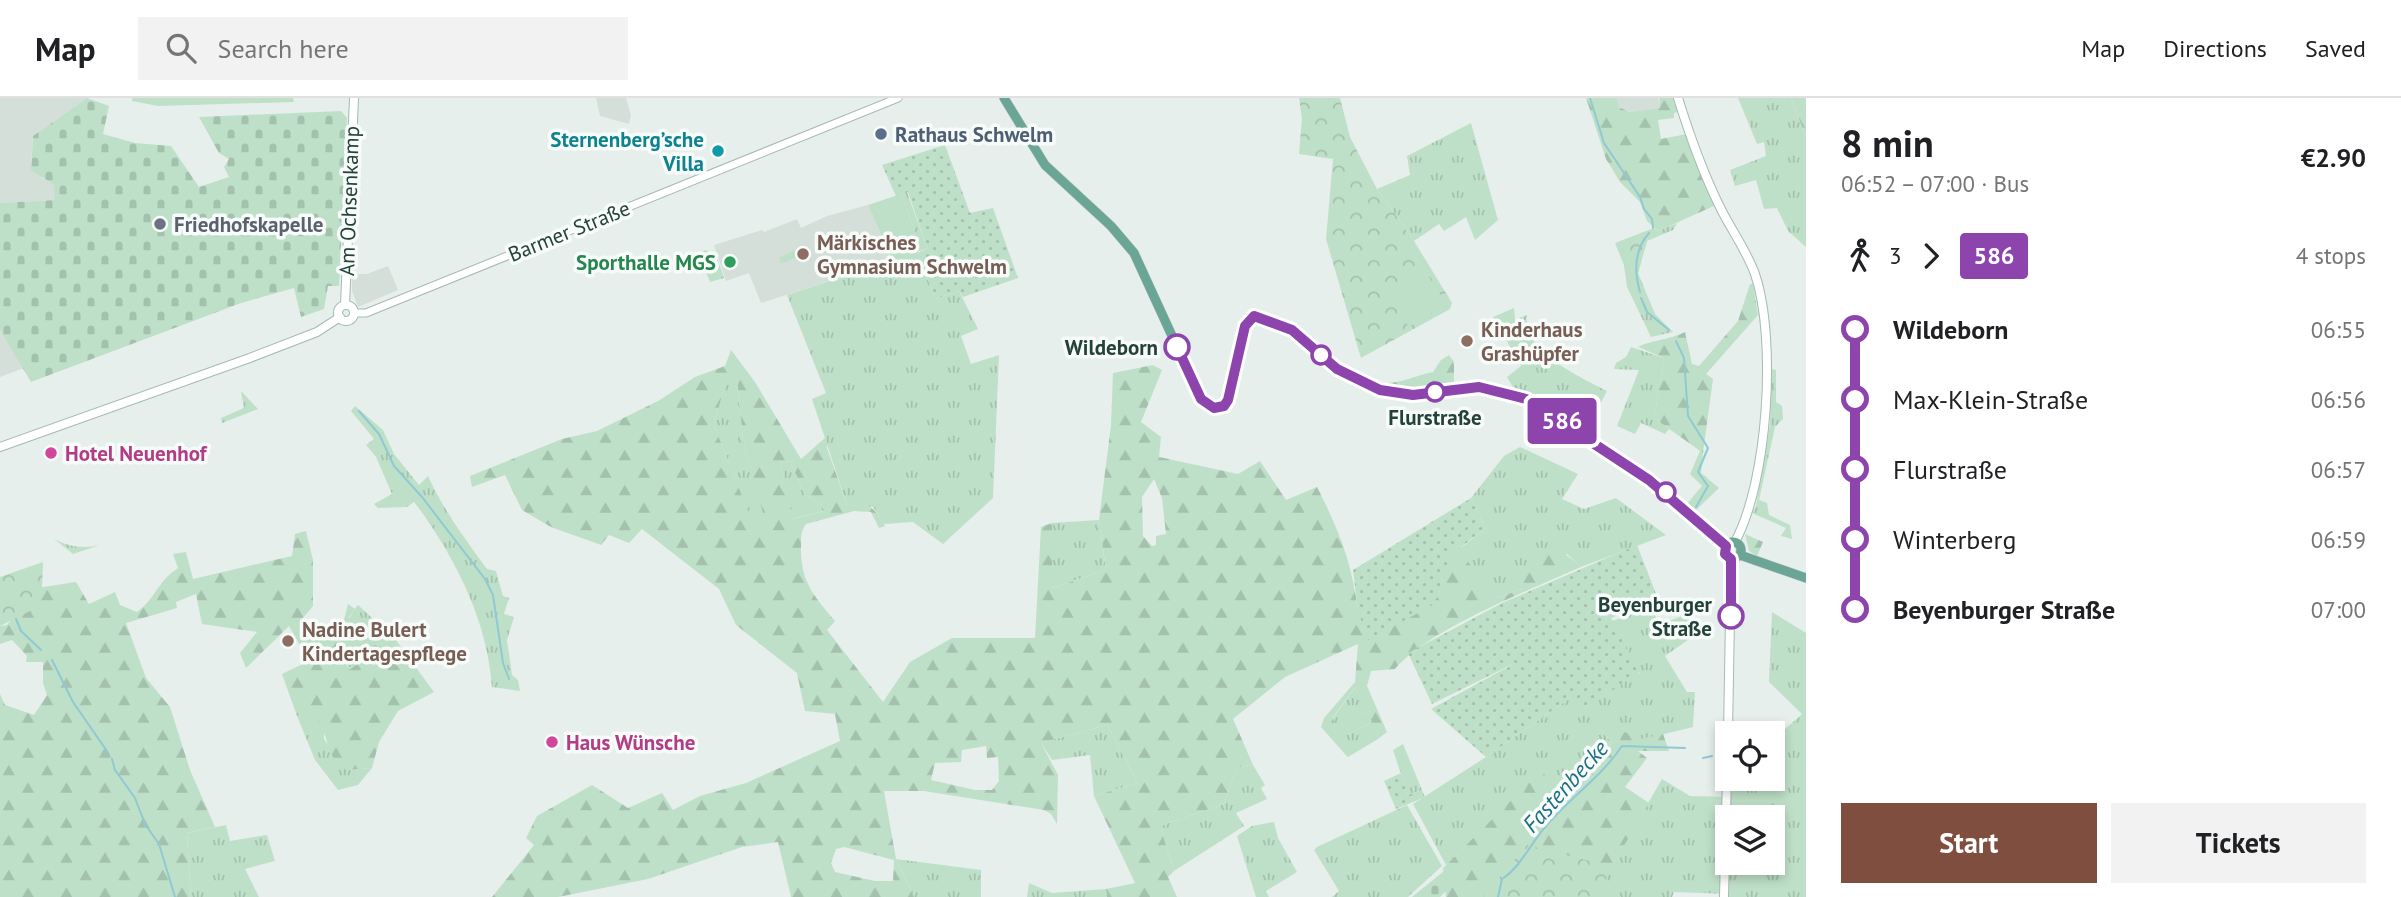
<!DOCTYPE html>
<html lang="en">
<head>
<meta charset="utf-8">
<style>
  body { margin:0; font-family:"PT Sans",sans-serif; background:#f2f2f2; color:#202124; height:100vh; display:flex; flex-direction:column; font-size:26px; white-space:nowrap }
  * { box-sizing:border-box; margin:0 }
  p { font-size:23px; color:#757577 }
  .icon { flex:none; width:38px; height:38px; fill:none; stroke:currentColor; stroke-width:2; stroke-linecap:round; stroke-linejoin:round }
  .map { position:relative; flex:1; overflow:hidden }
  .drawer { display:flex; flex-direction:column; background:#fff; width:595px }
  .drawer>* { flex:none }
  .badge { padding:0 14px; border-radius:5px; font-size:24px; line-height:46px }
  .controls { position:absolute; left:1715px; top:623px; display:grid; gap:14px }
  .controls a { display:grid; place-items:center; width:70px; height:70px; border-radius:0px; background:#fff; box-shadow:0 4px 10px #0003; font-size:35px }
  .map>.badge { position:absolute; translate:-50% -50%; box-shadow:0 0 0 4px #fff }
  .legs { display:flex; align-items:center; gap:10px; height:77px; padding:0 35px; font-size:23px }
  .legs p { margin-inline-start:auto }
  .summary { display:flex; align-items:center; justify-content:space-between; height:119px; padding:0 35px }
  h1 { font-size:38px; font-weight:700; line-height:52px }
  .button { display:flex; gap:14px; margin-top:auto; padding:14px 35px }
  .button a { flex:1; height:80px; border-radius:0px; background:#7f4e3f; color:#fff; font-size:28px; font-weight:700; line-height:80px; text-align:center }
  .button a+a { background:#f2f2f2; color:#202124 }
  ul { padding:0 35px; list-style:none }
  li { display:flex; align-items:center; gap:24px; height:70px; font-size:26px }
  li i { display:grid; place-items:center; width:10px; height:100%; margin:0 9px; background:currentColor }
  li i::after { content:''; width:18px; height:18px; margin:-9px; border:5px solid; border-radius:50%; background:#fff }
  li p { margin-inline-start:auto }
  li:first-child i { background:linear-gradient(#0000 50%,currentColor 0) }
  li:last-child i { background:linear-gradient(currentColor 50%,#0000 0) }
  header { display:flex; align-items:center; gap:42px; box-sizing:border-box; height:98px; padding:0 35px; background:#fff; border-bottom:2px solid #e0e0e0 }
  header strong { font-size:33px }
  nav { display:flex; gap:38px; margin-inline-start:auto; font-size:24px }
  .search { width:490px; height:63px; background:#f2f2f2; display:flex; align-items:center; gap:18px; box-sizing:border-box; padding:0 24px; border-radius:0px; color:#757577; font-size:26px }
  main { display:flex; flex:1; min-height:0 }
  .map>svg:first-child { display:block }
  .built { fill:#d4dfda }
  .grass { fill:url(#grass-tufts); fill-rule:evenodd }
  .forest { fill:url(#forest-firs); fill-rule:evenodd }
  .cemetery { fill:url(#cemetery-stones) }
  .park { fill:url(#park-crowns) }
  .garden { fill:url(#garden-dots) }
  .pitch { fill:#bfe0c8 }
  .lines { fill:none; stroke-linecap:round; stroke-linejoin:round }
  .stream { stroke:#8ec9d4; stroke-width:2 }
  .tertiary-casing { stroke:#a8b8b2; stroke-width:9 }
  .secondary-casing { stroke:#a4bbb3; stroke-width:10 }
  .primary-casing { stroke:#c2cac8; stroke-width:10 }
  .tertiary { stroke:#fff; stroke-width:7 }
  .secondary { stroke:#fff; stroke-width:8 }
  .primary { stroke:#6aa596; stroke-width:9 }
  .line-1-casing { stroke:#fff; stroke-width:16 }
  .line-1 { stroke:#8e44ad; stroke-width:10 }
  .service-dot { fill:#5c6f8a; stroke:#f7fbf9; stroke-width:2.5 }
  .culture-dot { fill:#0f9aa8; stroke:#f7fbf9; stroke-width:2.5 }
  .worship-dot { fill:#6b7280; stroke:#f7fbf9; stroke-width:2.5 }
  .education-dot { fill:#8d6e63; stroke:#f7fbf9; stroke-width:2.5 }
  .leisure-dot { fill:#2e9e5b; stroke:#f7fbf9; stroke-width:2.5 }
  .stop-1-dot { fill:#fff; stroke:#8e44ad; stroke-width:3.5 }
  .hotel-dot { fill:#d1479c; stroke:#f7fbf9; stroke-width:2.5 }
  .labels { text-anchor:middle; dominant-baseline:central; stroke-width:7; stroke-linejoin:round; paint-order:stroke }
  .service-label { font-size:21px; font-weight:bold; fill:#4e5e75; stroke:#f7fbf9; text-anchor:start }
  .culture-label { font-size:21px; font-weight:bold; fill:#0d838f; stroke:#f7fbf9; text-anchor:end }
  .street-label { font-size:21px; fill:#24423a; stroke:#f7fbf9 }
  .worship-label { font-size:21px; font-weight:bold; fill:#5b616d; stroke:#f7fbf9; text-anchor:start }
  .education-label { font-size:21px; font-weight:bold; fill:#785e54; stroke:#f7fbf9; text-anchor:start }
  .leisure-label { font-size:21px; font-weight:bold; fill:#27864d; stroke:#f7fbf9; text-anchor:end }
  .stop-label { font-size:21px; font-weight:bold; fill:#24423a; stroke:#f7fbf9; text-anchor:end }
  .hotel-label { font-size:21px; font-weight:bold; fill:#b23c85; stroke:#f7fbf9; text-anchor:start }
  .water-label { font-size:23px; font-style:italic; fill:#1c6f80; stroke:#f7fbf9 }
</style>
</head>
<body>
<header>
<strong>Map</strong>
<div class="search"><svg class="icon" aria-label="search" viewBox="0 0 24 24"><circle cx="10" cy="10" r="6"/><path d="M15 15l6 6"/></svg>Search here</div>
<nav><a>Map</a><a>Directions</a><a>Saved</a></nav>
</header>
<main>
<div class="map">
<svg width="1806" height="799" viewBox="0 0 1806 799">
  <defs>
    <pattern id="grass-tufts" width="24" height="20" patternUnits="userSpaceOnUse" patternTransform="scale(1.75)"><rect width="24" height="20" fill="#bfe0c8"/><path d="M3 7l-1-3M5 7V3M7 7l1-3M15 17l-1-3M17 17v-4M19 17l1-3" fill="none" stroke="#a4c1ad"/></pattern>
    <pattern id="forest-firs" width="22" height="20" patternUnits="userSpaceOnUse" patternTransform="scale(1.75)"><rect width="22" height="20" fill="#bfe0c8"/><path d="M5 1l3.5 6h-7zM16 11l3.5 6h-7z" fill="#a4c1ad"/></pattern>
    <pattern id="cemetery-stones" width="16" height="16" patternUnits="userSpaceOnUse" patternTransform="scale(1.75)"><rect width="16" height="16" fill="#bfe0c8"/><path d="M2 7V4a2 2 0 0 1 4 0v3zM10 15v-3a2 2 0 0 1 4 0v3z" fill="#a4c1ad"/></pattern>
    <pattern id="park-crowns" width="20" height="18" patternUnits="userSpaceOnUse" patternTransform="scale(1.75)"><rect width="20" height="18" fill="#bfe0c8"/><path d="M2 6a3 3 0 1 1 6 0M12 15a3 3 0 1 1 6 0" fill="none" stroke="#a4c1ad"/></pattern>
    <pattern id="garden-dots" width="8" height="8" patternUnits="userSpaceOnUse" patternTransform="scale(1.75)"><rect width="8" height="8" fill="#bfe0c8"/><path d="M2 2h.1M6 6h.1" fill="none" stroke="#a4c1ad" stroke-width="1.8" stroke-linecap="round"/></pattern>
  </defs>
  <rect width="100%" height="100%" fill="#e6efeb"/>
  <g class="built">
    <path d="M0 0H87L33 38 31 66 42 80 55 87V102L0 105Z"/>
    <path d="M596 0H626L631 17 629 26 600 18Z"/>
    <path d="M1617 0H1658L1660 10 1631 14 1619 9Z"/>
    <path d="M868 107 892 163 761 205 749 175 726 183 714 147 762 132 764 134 797 121 801 130 827 118Z"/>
    <path d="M388 168 398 192 358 209 352 193V176H367Z"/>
    <path d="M0 232 24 270 0 279Z"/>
  </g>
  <g class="grass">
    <path d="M1738 0H1791L1806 39V149L1788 133 1777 110 1764 111 1756 82 1735 88 1730 72 1766 58 1764 44 1757 46Z"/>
    <path d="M1471 25 1498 122 1475 142 1466 119 1444 133 1439 126 1414 143 1377 91 1410 77 1407 58Z"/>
    <path d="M907 94 927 150 918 154 935 201 959 193 978 231 961 238 971 266 999 257 993 400 943 446 913 424 884 426 873 409 847 407 812 301 826 295 787 197 892 163 889 155 919 144 901 96Z"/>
    <path d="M1677 125 1673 132 1647 143 1638 175 1655 216 1673 234 1651 239 1627 189 1624 167 1615 145 1654 130 1658 133Z"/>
    <path d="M809 150 812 163 804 157 781 165 779 160 794 152 796 156Z"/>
    <path d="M1514 210 1515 222 1527 217C1521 252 1580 279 1607 293L1591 324 1566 306 1560 314 1513 289 1507 279 1521 268 1493 219Z"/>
    <path d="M1631 249 1664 260 1654 320 1669 331 1665 336 1641 325 1635 336 1617 328 1639 272 1614 271 1616 265 1626 259Z"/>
    <path d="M1771 271 1776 272V304L1782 308 1783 321 1775 329 1759 402 1767 405 1769 417 1790 427 1792 441 1781 438 1786 430 1752 415 1756 408 1770 327Z"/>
    <path d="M727 278 737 280 743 342 766 422 752 424 714 327Z"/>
    <path d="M241 293 258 311 222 325 221 320 244 310Z"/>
    <path d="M355 308 383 332 394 356 419 387 428 378C444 413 465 441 487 471L496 473 503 498 509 500 504 516 514 519 507 542 512 577 518 582 520 593 492 589C487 523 458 466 421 413L414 404 407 409 378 410 374 406 392 396 376 359 366 347 374 341 351 313Z"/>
    <path d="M1520 349 1578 376 1562 401 1584 411 1616 400 1666 437 1581 469 1567 456 1523 490 1499 500 1462 458 1466 446 1486 430 1471 400 1504 358Z"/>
    <path d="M1700 353 1703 355 1701 375 1719 390 1694 414 1686 407 1702 388 1690 376Z"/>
    <path d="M790 363 805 397 821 405 824 413 792 421 780 365Z"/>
    <path d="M1099 422 1106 472 1052 490V425Z"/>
    <path d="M53 440C67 449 84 451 100 447L73 456Z"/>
    <path d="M358 507 395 541 372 548 376 559 351 571 340 559C342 542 346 520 358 507Z"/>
    <path d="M1653 509 1658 527 1688 516 1698 535 1665 558 1687 594H1695L1693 629 1640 642 1602 634 1612 644 1590 680 1570 700 1541 674 1446 767 1413 706 1486 659 1570 600 1640 575 1612 523Z"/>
    <path d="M1772 514 1806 535V799H1728L1727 796 1674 794 1672 799H1594L1662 681 1690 698 1730 699 1731 681H1773V642L1802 616 1769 584ZM1727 719H1773V765H1727Z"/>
    <path d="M1355 590 1367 614 1344 626 1349 636 1372 624 1378 641 1348 659 1344 655 1348 644 1332 621Z"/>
    <path d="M310 608 324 627V641L347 672 372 670 358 687 338 692 315 662 297 618Z"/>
    <path d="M1107 627 1138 685 1094 698 1090 657 1052 662 1041 645Z"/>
    <path d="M1403 646 1422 692 1408 697 1393 652Z"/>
    <path d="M1253 667 1265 687 1261 690 1267 701 1236 715 1244 728 1174 773 1160 728 1224 706 1237 669Z"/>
    <path d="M1407 707 1442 768 1408 799H1332L1339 793 1314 752 1317 749Z"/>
    <path d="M1274 724 1278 740 1297 774 1266 793 1269 799H1256L1237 738 1252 728Z"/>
    <path d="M226 727 230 743 267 737 275 763 245 771 259 799H191L187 735Z"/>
    <path d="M896 761 981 772V799H914Z"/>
    <path d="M1029 785 1052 795 1106 791 1107 799H1027Z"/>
  </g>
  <g class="forest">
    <path d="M1586 0H1617L1619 9 1630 14 1660 10 1659 0H1673L1678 14 1674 15V20L1658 22 1661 41 1687 36 1714 108 1658 133 1647 123 1640 104 1620 84 1606 61Z"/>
    <path d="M1791 0H1806V39Z"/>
    <path d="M1750 186H1753L1758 217 1706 276 1713 281 1703 355 1654 320 1664 260 1638 249C1648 243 1669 242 1685 234L1692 266 1699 268 1738 223Z"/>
    <path d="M731 252 755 284 801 361 827 338V350L847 407C867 403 874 409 884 426L885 428 879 430 871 414 854 413 806 426C801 433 801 438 801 447 800 483 813 497 835 523L827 532 883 604 910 564 952 540H1035L1041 429 1052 425V490L1106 472 1099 422 1111 327 1113 275 1153 267 1162 272 1141 324 1161 339 1159 359 1238 376 1260 363 1286 402 1317 389C1339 432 1352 465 1358 513L1438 498 1451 456 1466 446 1463 458 1499 500 1523 490 1525 472C1547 449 1558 447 1581 469 1532 491 1427 532 1395 571L1371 573 1367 588 1387 634 1378 641 1355 590 1332 620 1349 644 1344 655 1321 629 1324 620 1355 584 1358 546 1285 579 1233 621 1253 667 1237 669 1224 706 1160 728 1174 773 1168 779 1177 799H1107L1106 791 1135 785 1094 698 1138 685 1107 627 1041 645 1058 677 1057 726 1051 716 1044 712 924 693H884L896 761 914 799H791L778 744 742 749 648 781 558 799H492L534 747 526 740 537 718 592 687 628 710 662 695 673 712 700 698 746 685 840 643 835 616 805 613 797 575 736 527 719 491 642 431 629 445 609 437 601 447 551 429 522 412 505 377 472 389 470 378 562 341 597 333 658 303 695 279 725 268ZM727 279 737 280 743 342 765 422 752 423 714 327ZM790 363 805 397 821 405 824 413 793 421 780 365ZM1154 381 1162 400 1166 436 1156 438V447L1152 448 1143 438 1142 399ZM986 648 987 660 998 659 999 683 992 692H975L931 682 935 665 961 664 962 652ZM844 749 894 762 893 783H875L835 774 831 765 836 751Z"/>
    <path d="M1449 257 1454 264V286L1401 293 1361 280C1396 291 1401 281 1433 274L1441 262Z"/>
    <path d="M306 433 313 462V508L302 521 309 538 343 526 348 506 355 511 349 519 354 528C340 539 334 559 351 571L363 561 375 559 372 548 395 541 434 594 398 613 379 644 372 670 347 672 338 669C325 645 326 630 310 609L297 618 282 576 309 563 289 528 246 570 240 555 257 534 202 526 196 496 176 504 177 510 126 525 146 580 170 609 190 672 215 729 187 735 191 799H0V596L5 607 34 617 47 597 43 585V564H26L27 558 12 542 0 546V528L7 527 37 490 76 484 89 506 115 494 120 507 137 514C156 500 157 484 178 470L173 456 186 454 193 481 292 458 295 436Z"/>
    <path d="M1745 436 1763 444 1757 458 1749 453Z"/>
    <path d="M1610 627 1640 641 1663 636 1669 653H1638L1647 660 1625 689 1649 705 1594 799H1446L1443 770 1541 673 1569 700 1590 680 1612 644 1602 634Z"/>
  </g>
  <g class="cemetery">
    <path d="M87 0 109 8 103 36 135 45 171 48 199 89 229 79 224 69 229 61 219 55 199 19 341 13 347 20 339 188H328L324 211 301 219 294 190 241 205 31 284 0 232V105L55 102 54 87 31 72 33 38Z"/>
    <path d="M1444 773 1447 792 1440 799H1412Z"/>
  </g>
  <g class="park">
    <path d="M1299 0H1340L1350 39 1377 91 1414 143 1452 205 1450 211 1361 260 1326 141 1333 61 1299 56 1302 20Z"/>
    <path d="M1644 134 1647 143 1638 175H1625V158L1619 144Z"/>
    <path d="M705 152 716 157 724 180 710 184 699 156Z"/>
    <path d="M43 464 42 490H37L38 509 0 528V479Z"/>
    <path d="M1527 747 1613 769 1595 799H1483Z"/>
  </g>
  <g class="garden">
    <path d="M945 47 970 115 993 110 1018 180 963 199 959 193 935 201 918 155 927 150 908 94 896 98 882 67Z"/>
    <path d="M1471 400 1486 430 1452 456 1438 498 1431 508 1368 542 1358 513 1353 472Z"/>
    <path d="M1637 447 1658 501 1611 520 1640 574 1586 610 1570 600 1486 659 1431 611 1517 564 1432 606 1408 555 1502 505Z"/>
    <path d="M1401 675 1408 697 1422 692 1425 699 1396 711 1384 683Z"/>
  </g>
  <g class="pitch">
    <path d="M132 0H293L294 4 158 8 132 3Z"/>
    <path d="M901 96 919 144 889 155 868 107Z"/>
    <path d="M1423 169 1446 206 1409 229 1386 192Z"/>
    <path d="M1367 614 1372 624 1349 636 1343 626Z"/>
  </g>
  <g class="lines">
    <g class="stream">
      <path d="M1590 0 1604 45 1640 99 1644 111 1652 121 1653 130"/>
      <path d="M1640 194C1634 173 1634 152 1649 135"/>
      <path d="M1641 200 1647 214 1669 232"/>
      <path d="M1676 243 1684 260 1688 318 1708 350 1698 374 1708 388 1696 409"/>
      <path d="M359 313 379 336 394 368 422 399 485 481 493 497 503 565 509 581"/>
      <path d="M16 521 21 533 41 552"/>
      <path d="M52 562 73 604 109 656"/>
      <path d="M1703 660 1712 658"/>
      <path d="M112 661 115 672 135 700 145 726 159 746 175 799"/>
      <path d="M1498 799 1502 781C1521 769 1531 744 1547 727 1571 699 1601 679 1622 648L1685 650"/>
    </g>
    <g class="tertiary-casing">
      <path id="tertiary" d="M354 215H366L898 0"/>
    </g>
    <g class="secondary-casing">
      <g id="secondary">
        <path d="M1678 0C1689 35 1702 72 1718 105 1729 129 1746 151 1755 176 1777 241 1768 383 1735 444"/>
        <path d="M345 207 354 0"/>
        <circle cx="346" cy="215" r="8"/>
        <path d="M0 349 247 261 317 234 340 219"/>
        <path d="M1728 635 1731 461"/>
        <path d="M1724 799 1727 677"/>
      </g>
    </g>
    <g class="primary-casing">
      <g id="primary">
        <path d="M1004 0 1045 67 1111 128 1134 155 1195 288 1208 308 1218 310 1227 305 1245 228 1250 219 1265 221 1292 231 1337 271 1380 292 1413 297 1479 289 1526 301 1649 382 1726 448"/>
        <circle cx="1733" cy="452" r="8"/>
        <path d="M1740 457 1806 480"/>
      </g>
    </g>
    <use href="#tertiary" class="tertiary"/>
    <use href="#secondary" class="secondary"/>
    <use href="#primary" class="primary"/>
  </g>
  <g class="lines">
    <g class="line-1-casing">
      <path id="line-1" d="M1177 249 1201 301 1214 310 1224 308 1228 302 1245 228 1254 218 1292 232 1337 271 1380 292 1413 297 1479 289 1526 301 1649 382 1726 448 1725 456 1731 461V518"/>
    </g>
    <use href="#line-1" class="line-1"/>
  </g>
  <circle class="service-dot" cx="881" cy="36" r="7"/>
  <circle class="culture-dot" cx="718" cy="53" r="7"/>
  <circle class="worship-dot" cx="160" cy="126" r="7"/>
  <g class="education-dot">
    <circle cx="803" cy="156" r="7"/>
    <circle cx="1467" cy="243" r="7"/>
    <circle cx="288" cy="543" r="7"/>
  </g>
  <circle class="leisure-dot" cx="730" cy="164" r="7"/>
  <g class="stop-1-dot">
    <circle cx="1177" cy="249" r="12"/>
    <circle cx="1321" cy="257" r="9"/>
    <circle cx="1435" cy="294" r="9"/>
    <circle cx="1666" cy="394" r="9"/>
    <circle cx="1731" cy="518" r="12"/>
  </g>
  <g class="hotel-dot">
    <circle cx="51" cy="355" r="7"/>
    <circle cx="552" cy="644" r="7"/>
  </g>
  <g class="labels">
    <g class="service-label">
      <text x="895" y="36">Rathaus Schwelm</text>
    </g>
    <g class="culture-label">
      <text x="704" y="41">Sternenberg’sche<tspan x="704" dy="24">Villa</tspan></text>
    </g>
    <g class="street-label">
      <text transform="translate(349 103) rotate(-88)">Am Ochsenkamp</text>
      <text transform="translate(569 133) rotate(-22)">Barmer Straße</text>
    </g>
    <g class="worship-label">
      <text x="174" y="126">Friedhofskapelle</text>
    </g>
    <g class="education-label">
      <text x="817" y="144">Märkisches<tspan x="817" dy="24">Gymnasium Schwelm</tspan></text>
      <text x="1481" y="231">Kinderhaus<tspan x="1481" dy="24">Grashüpfer</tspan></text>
      <text x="302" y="531">Nadine Bulert<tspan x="302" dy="24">Kindertagespflege</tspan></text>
    </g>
    <g class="leisure-label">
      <text x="716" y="164">Sporthalle MGS</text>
    </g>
    <g class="stop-label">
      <text x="1158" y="249">Wildeborn</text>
      <text x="1435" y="319" text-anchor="middle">Flurstraße</text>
      <text x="1712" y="506">Beyenburger<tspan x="1712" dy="24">Straße</tspan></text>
    </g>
    <g class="hotel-label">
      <text x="65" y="355">Hotel Neuenhof</text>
      <text x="566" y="644">Haus Wünsche</text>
    </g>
    <g class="water-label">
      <text transform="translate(1565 688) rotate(-48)">Fastenbecke</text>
    </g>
  </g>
</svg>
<div class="controls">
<a><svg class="icon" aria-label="locate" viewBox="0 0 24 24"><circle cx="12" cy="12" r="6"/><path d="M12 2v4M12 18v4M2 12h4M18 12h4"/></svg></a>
<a><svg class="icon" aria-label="layers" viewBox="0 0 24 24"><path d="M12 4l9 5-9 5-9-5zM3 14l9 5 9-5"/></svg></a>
</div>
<b class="badge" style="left:1562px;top:323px;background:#8e44ad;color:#fff">586</b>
</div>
<section class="drawer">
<div class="summary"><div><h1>8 min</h1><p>06:52 – 07:00 · Bus</p></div><b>€2.90</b></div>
<div class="legs"><svg class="icon" aria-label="walk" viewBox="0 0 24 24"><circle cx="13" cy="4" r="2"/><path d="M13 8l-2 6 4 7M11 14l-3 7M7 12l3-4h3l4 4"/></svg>3<svg class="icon" aria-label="forward" viewBox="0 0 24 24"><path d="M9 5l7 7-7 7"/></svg><b class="badge" style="background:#8e44ad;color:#fff">586</b><p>4 stops</p></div>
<ul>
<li><i style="color:#8e44ad"></i><b>Wildeborn</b><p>06:55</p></li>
<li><i style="color:#8e44ad"></i><span>Max-Klein-Straße</span><p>06:56</p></li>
<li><i style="color:#8e44ad"></i><span>Flurstraße</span><p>06:57</p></li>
<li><i style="color:#8e44ad"></i><span>Winterberg</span><p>06:59</p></li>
<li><i style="color:#8e44ad"></i><b>Beyenburger Straße</b><p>07:00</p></li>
</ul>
<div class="button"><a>Start</a><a>Tickets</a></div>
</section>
</main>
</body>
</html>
